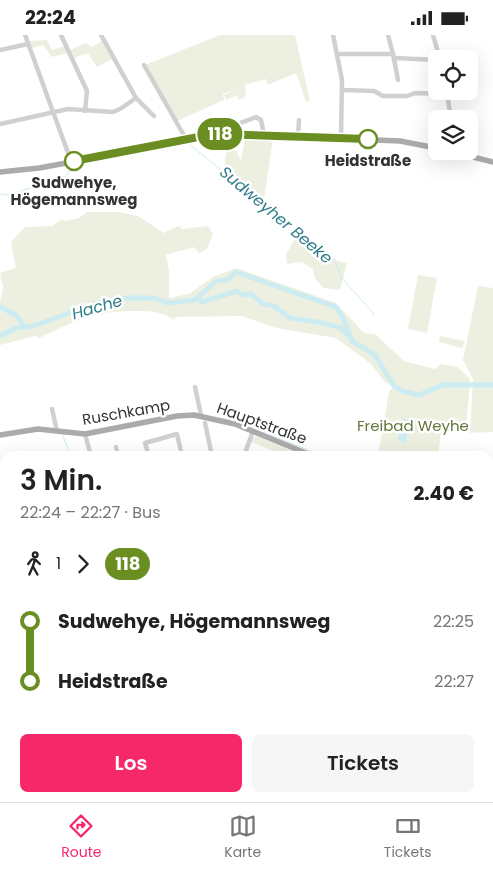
<!DOCTYPE html>
<html lang="de">
<head>
<meta charset="utf-8">
<style>
  body { margin:0; font-family:Poppins,sans-serif; background:#f6f6f6; color:#222; height:100vh; display:flex; flex-direction:column; font-size:19px; white-space:nowrap }
  * { box-sizing:border-box; margin:0 }
  p { font-size:16px; color:#767676 }
  .icon { flex:none; width:28px; height:28px; fill:none; stroke:currentColor; stroke-width:2; stroke-linecap:round; stroke-linejoin:round }
  .map { position:relative; flex:1; overflow:hidden }
  .sheet { position:absolute; left:0px; top:416px; width:494px; height:351px; display:flex; flex-direction:column; background:#fff; border-radius:15px 15px 0 0; box-shadow:0 5px 20px #0002 }
  .sheet>* { flex:none }
  .badge { padding:0 10px; border-radius:16px; font-size:18px; line-height:32px }
  .fabs { position:absolute; left:428px; top:15px; display:grid; gap:10px }
  .fabs a { display:grid; place-items:center; width:50px; height:50px; border-radius:8px; background:#fff; box-shadow:0 5px 20px #0002; font-size:25px }
  .map>.badge { position:absolute; translate:-50% -50%; box-shadow:0 0 0 2px #fff }
  .legs { display:flex; align-items:center; gap:8px; height:55px; padding:0 20px; font-size:16px }
  .legs p { margin-inline-start:auto }
  .headline { display:flex; align-items:center; justify-content:space-between; height:85px; padding:0 20px }
  h1 { font-size:28px; font-weight:600; line-height:38px }
  .button { display:flex; gap:10px; margin-top:auto; padding:10px 20px }
  .button a { flex:1; height:58px; border-radius:8px; background:#f7286a; color:#fff; font-size:20px; font-weight:600; line-height:58px; text-align:center }
  .button a+a { background:#f6f6f6; color:#222 }
  ul { padding:0 20px; list-style:none }
  li { display:flex; align-items:center; gap:18px; height:60px; font-size:19px }
  li i { display:grid; place-items:center; width:8px; height:100%; margin:0 6px; background:currentColor }
  li i::after { content:''; width:12px; height:12px; margin:-6px; border:4px solid; border-radius:50%; background:#fff }
  li p { margin-inline-start:auto }
  li:first-child i { background:linear-gradient(#0000 50%,currentColor 0) }
  li:last-child i { background:linear-gradient(currentColor 50%,#0000 0) }
  .status { display:flex; justify-content:space-between; align-items:center; height:35px; padding:0 25px; background:#fff; direction:ltr }
  .status svg { height:14px; fill:currentColor }
  .tab-bar { display:flex; justify-content:space-around; align-items:center; height:70px; border-top:1px solid #e0e0e0; background:#fff; font-size:14px; color:#767676 }
  .tab-bar a { display:grid; justify-items:center; gap:2px }
  .tab-bar .selected { color:#f7286a }
  .map>svg:first-child { display:block }
  .green { fill:#edf0e0 }
  .water { fill:#ccecf1 }
  .lines { fill:none; stroke-linecap:round; stroke-linejoin:round }
  .stream { stroke:#ccecf1; stroke-width:1 }
  .river { stroke:#ccecf1; stroke-width:5 }
  .minor { stroke:#d0d0d0; stroke-width:4.5 }
  .major { stroke:#ababab; stroke-width:5.5 }
  .line-1-casing { stroke:#fff; stroke-width:11 }
  .line-1 { stroke:#6b8e23; stroke-width:8 }
  .stop-1-dot { fill:#fff; stroke:#6b8e23; stroke-width:2.5 }
  .labels { text-anchor:middle; dominant-baseline:central; stroke-width:5; stroke-linejoin:round; paint-order:stroke }
  .stop-label { font-size:15px; font-weight:bold; fill:#333; stroke:#fff }
  .street-label { font-size:15px; fill:#333; stroke:#fff }
  .park-label { font-size:15px; fill:#64753a; stroke:#fff }
  .water-label { font-size:16px; font-style:italic; fill:#307d8a; stroke:#fff }
</style>
</head>
<body>
<div class="status"><b>22:24</b><svg viewBox="0 0 49 12"><path d="M0 12V9h3v3zM5 12V6h3v6zM10 12V3h3v9zM15 12V0h3v12zM26 1h20v11H26zM47 4h2v5h-2z"/></svg></div>
<div class="map">
<svg width="493" height="767" viewBox="0 0 493 767">
  <rect width="100%" height="100%" fill="#fff"/>
  <g class="green">
    <path d="M220 0H295L310 66 306 67 296 38 268 50 266 44 245 50 246 61 239 65 237 60 226 65 224 60 238 53 223 59 224 65 177 86 145 30Z"/>
    <path d="M47 5 52 15 65 11 68 18 52 22 43 10 32 13 29 6Z"/>
    <path d="M102 6 112 24 97 32 88 18 74 23 70 15 86 8 92 12Z"/>
    <path d="M245 103 273 104 264 165 224 134 227 114 236 115 241 125Z"/>
    <path d="M87 177H119L138 181 164 198 179 191 182 194 208 191 213 199 207 214 199 218 194 212C184 216 176 216 166 220L169 236V263L189 259 213 242 236 233 336 268 364 298 375 299 404 326 435 334 441 329 458 332 470 344 466 394 442 390 438 421H378L389 357 393 352 384 346 371 329 336 303 276 293 242 281 176 282 174 285C164 277 151 276 138 276 94 276 77 285 39 303L35 301 0 310V268L3 252 0 238 16 233 11 207 25 192 52 191 62 184 66 186 79 183Z"/>
    <path d="M298 197 337 226 347 228 340 255 323 253 315 243 313 234 302 227 287 229 286 220Z"/>
    <path d="M418 240 437 243 427 298 408 294Z"/>
    <path d="M478 251 493 253V397L470 398 473 344 463 325Z"/>
    <path d="M440 301 465 306 462 313 439 307Z"/>
    <path d="M253 402H258L305 421H287L251 407Z"/>
    <path d="M489 626 493 641V686L489 670Z"/>
  </g>
  <path class="water" d="M402 384 410 385 406 407 398 406Z"/>
  <g class="lines">
    <g class="stream">
      <path d="M190 110 334 224 341 242 374 279"/>
      <path d="M0 159 9 160 66 141 72 131"/>
      <path d="M215 378 218 379"/>
      <path d="M221 380 265 398"/>
      <path d="M62 399 71 421"/>
      <path d="M268 399 323 421"/>
    </g>
    <g class="river">
      <path d="M198 263 202 267 237 256 243 260 251 259 263 269 274 271 290 283 323 288 341 293 348 300"/>
      <path d="M0 272 16 280 24 291"/>
      <path d="M0 301 16 293 33 291 97 268 120 263H154L168 268 195 265 216 246 227 245 236 237 336 272 344 285 352 306 375 320 394 351 402 356 419 360 443 350H493"/>
    </g>
    <g class="minor">
      <path d="M25 0 71 126"/>
      <path d="M61 0 87 56 85 76"/>
      <path d="M333 0 342 45 341 103"/>
      <path d="M388 0 393 19"/>
      <path d="M433 0 440 24"/>
      <path d="M0 15 28 9"/>
      <path d="M337 19H393L398 45"/>
      <path d="M395 23 436 25"/>
      <path d="M144 30 186 104"/>
      <path d="M343 55 374 56 383 61H407L415 58 448 59"/>
      <path d="M447 58 451 84"/>
      <path d="M136 63 154 81"/>
      <path d="M0 89 68 74 113 77 120 74 136 63 101 0"/>
      <path d="M226 99 227 93 256 82 261 85 264 100"/>
      <path d="M298 102 299 85"/>
      <path d="M195 352 201 380"/>
      <path d="M52 374 57 396"/>
      <path d="M205 388 212 421"/>
      <path d="M85 399 91 421"/>
      <path d="M116 412 118 421"/>
      <path d="M149 421 145 408 177 399 182 421"/>
      <path d="M244 421 253 396"/>
      <path d="M0 449 5 447"/>
      <path d="M489 490 493 492"/>
      <path d="M0 492 5 491"/>
      <path d="M0 534 5 532"/>
      <path d="M0 537 5 550"/>
      <path d="M0 618 5 616"/>
      <path d="M0 658H5"/>
      <path d="M0 692H5"/>
      <path d="M0 718 5 742"/>
      <path d="M489 753 493 752"/>
      <path d="M9 762 10 767"/>
      <path d="M230 762 232 767"/>
      <path d="M308 762 311 767"/>
      <path d="M408 762 410 767"/>
      <path d="M27 767 33 762"/>
      <path d="M104 767 112 762"/>
      <path d="M445 767 459 762"/>
    </g>
    <g class="major">
      <path d="M450 116 493 127"/>
      <path d="M0 137 39 133 226 99 400 106 436 113"/>
      <path d="M0 400 38 394 85 399 177 381 194 380 235 389 313 421"/>
      <path d="M489 617 493 631"/>
    </g>
  </g>
  <g class="lines">
    <g class="line-1-casing">
      <path id="line-1" d="M74 126 214 99 368 104"/>
    </g>
    <use href="#line-1" class="line-1"/>
  </g>
  <g class="stop-1-dot">
    <circle cx="368" cy="104" r="9"/>
    <circle cx="74" cy="126" r="9"/>
  </g>
  <g class="labels">
    <g class="stop-label">
      <text x="368" y="125">Heidstraße</text>
      <text x="74" y="147">Sudwehye,<tspan x="74" dy="17">Högemannsweg</tspan></text>
    </g>
    <g class="street-label">
      <text transform="translate(126 377) rotate(-10)">Ruschkamp</text>
      <text transform="translate(262 388) rotate(20)">Hauptstraße</text>
    </g>
    <g class="park-label">
      <text x="413" y="390">Freibad Weyhe</text>
    </g>
    <g class="water-label">
      <text transform="translate(276 180) rotate(40)">Sudweyher Beeke</text>
      <text transform="translate(97 272) rotate(-16)">Hache</text>
    </g>
  </g>
</svg>
<div class="fabs">
<a><svg class="icon" aria-label="locate" viewBox="0 0 24 24"><circle cx="12" cy="12" r="6"/><path d="M12 2v4M12 18v4M2 12h4M18 12h4"/></svg></a>
<a><svg class="icon" aria-label="layers" viewBox="0 0 24 24"><path d="M12 4l9 5-9 5-9-5zM3 14l9 5 9-5"/></svg></a>
</div>
<b class="badge" style="left:220px;top:99px;background:#6b8e23;color:#fff">118</b>
<section class="sheet">
<div class="headline"><div><h1>3 Min.</h1><p>22:24 – 22:27 · Bus</p></div><b>2.40 €</b></div>
<div class="legs"><svg class="icon" aria-label="walk" viewBox="0 0 24 24"><circle cx="13" cy="4" r="2"/><path d="M13 8l-2 6 4 7M11 14l-3 7M7 12l3-4h3l4 4"/></svg>1<svg class="icon" aria-label="forward" viewBox="0 0 24 24"><path d="M9 5l7 7-7 7"/></svg><b class="badge" style="background:#6b8e23;color:#fff">118</b></div>
<ul>
<li><i style="color:#6b8e23"></i><b>Sudwehye, Högemannsweg</b><p>22:25</p></li>
<li><i style="color:#6b8e23"></i><b>Heidstraße</b><p>22:27</p></li>
</ul>
<div class="button"><a>Los</a><a>Tickets</a></div>
</section>
</div>
<nav class="tab-bar">
<a class="selected"><svg class="icon" aria-label="directions" viewBox="0 0 24 24"><path d="M12 3l9 9-9 9-9-9zM9 14v-3h6M13 9l2 2-2 2"/></svg>Route</a>
<a><svg class="icon" aria-label="map" viewBox="0 0 24 24"><path d="M3 6l6-2 6 2 6-2v14l-6 2-6-2-6 2zM9 4v14M15 6v14"/></svg>Karte</a>
<a><svg class="icon" aria-label="tickets" viewBox="0 0 24 24"><path d="M3 7h18v10H3zM15 7v10"/></svg>Tickets</a>
</nav>
</body>
</html>
